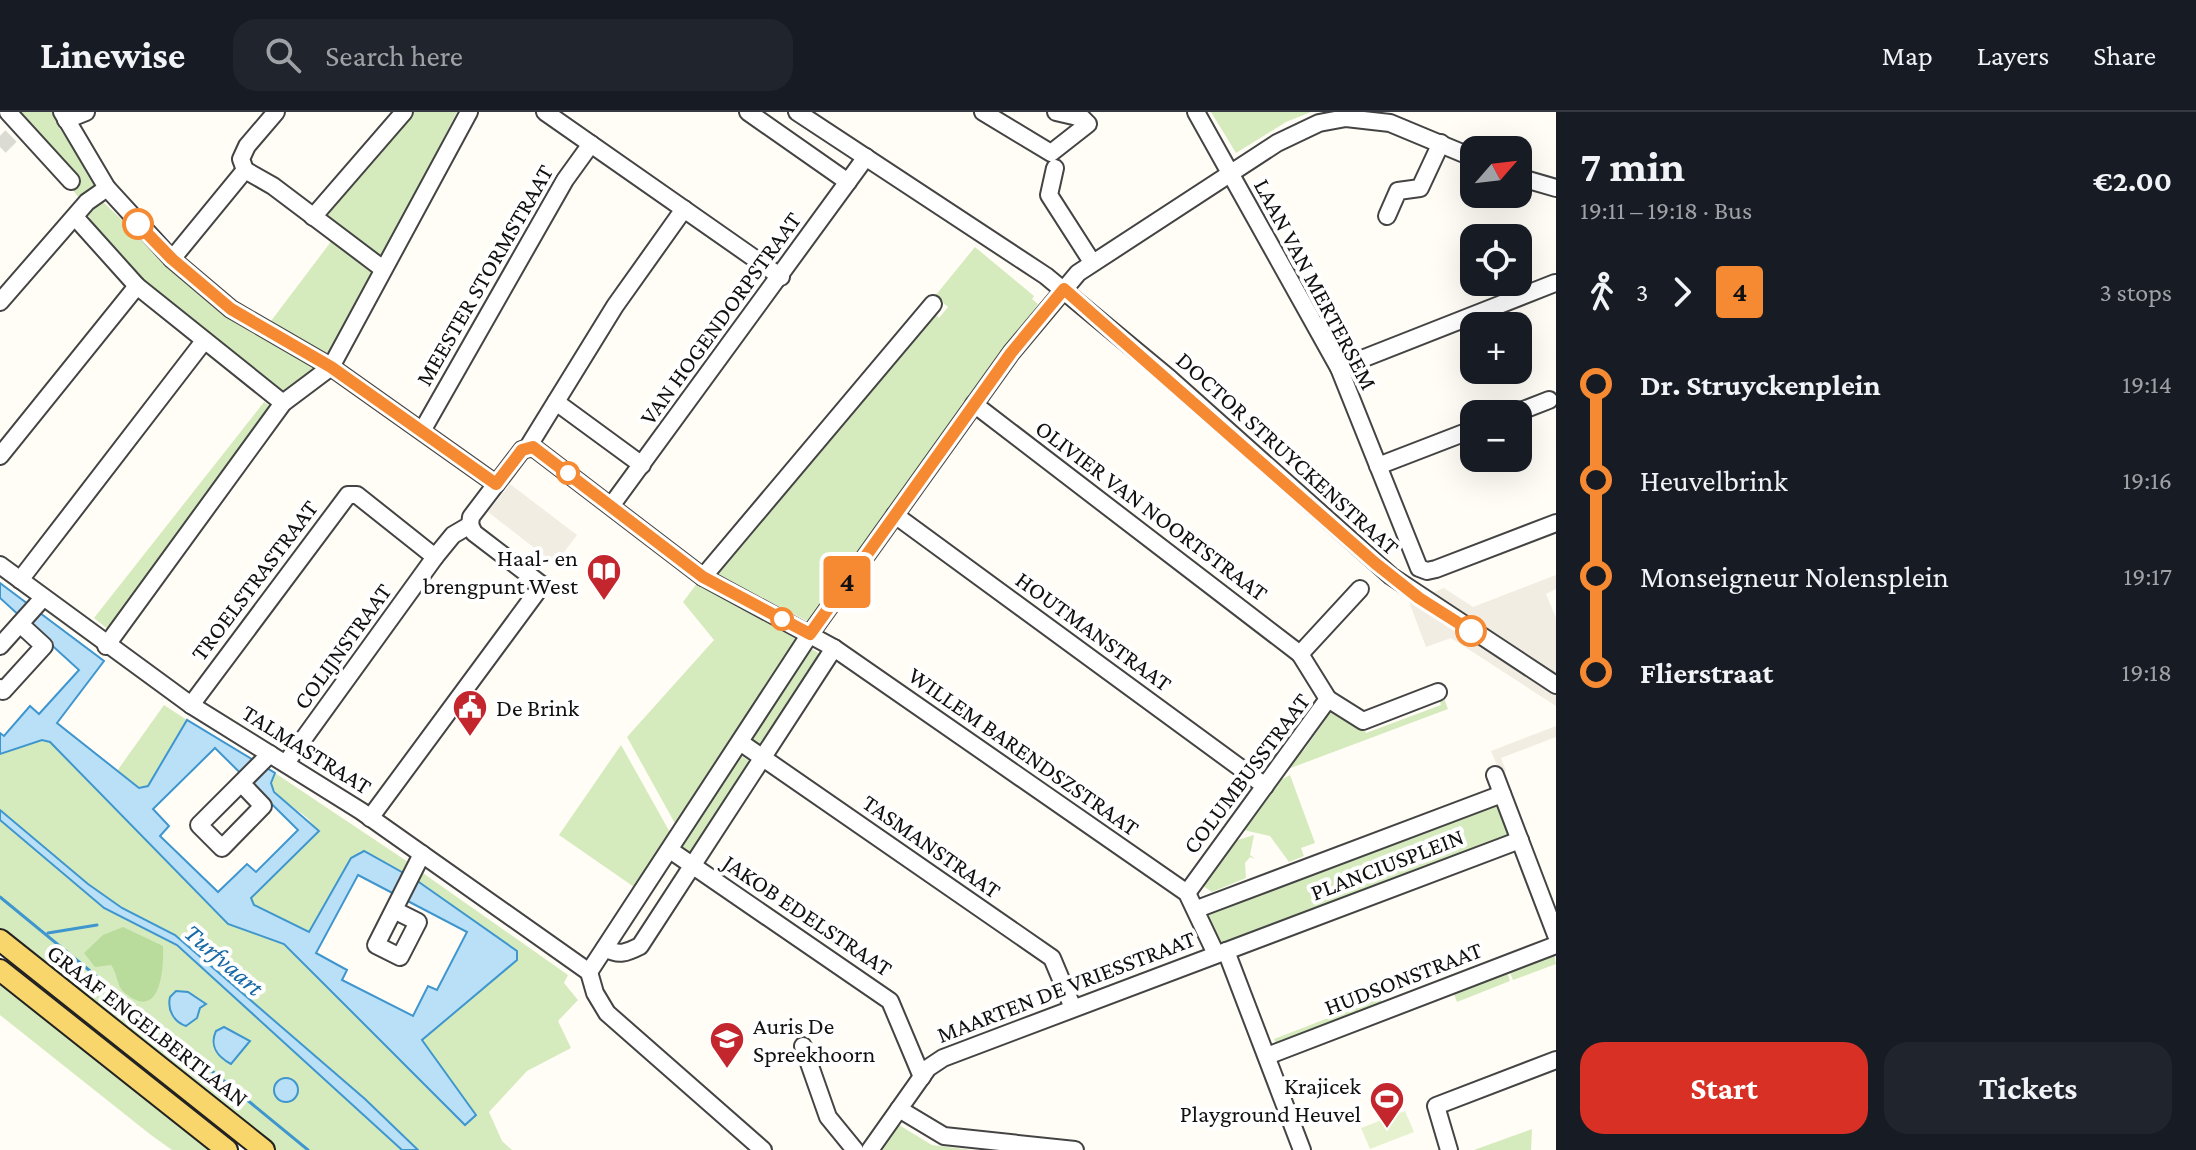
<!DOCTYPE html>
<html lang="en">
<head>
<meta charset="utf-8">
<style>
  body { margin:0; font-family:"Crimson Pro",serif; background:#20242c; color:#f1f3f6; height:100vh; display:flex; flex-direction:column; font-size:30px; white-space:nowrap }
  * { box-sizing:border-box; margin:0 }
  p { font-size:26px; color:#9ea1a6 }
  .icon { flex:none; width:44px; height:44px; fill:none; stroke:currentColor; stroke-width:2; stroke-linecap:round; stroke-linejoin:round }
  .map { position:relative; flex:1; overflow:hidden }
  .details { display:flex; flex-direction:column; background:#171b24; width:640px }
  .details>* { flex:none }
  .badge { padding:0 16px; border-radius:6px; font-size:28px; line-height:52px }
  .needle { width:52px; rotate:62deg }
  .buttons { position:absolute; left:1460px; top:24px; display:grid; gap:16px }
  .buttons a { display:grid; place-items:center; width:72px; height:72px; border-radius:16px; background:#171b24; box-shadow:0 8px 32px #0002; font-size:40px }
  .map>.badge { position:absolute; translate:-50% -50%; box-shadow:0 0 0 4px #fff }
  .legs { display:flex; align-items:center; gap:12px; height:88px; padding:0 24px; font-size:26px }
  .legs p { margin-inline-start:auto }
  .head { display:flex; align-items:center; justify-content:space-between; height:136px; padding:0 24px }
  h1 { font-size:44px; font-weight:700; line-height:60px }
  .action { display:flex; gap:16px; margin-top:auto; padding:16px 24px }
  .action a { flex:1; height:92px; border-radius:24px; background:#d93025; color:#fff; font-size:32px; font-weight:700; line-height:92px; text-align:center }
  .action a+a { background:#20242c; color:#f1f3f6 }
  ul { padding:0 24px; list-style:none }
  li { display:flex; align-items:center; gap:28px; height:96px; font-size:30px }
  li i { display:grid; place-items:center; width:12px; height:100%; margin:0 10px; background:currentColor }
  li i::after { content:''; width:20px; height:20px; margin:-10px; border:6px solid; border-radius:50%; background:#171b24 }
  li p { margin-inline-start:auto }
  li:first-child i { background:linear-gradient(#0000 50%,currentColor 0) }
  li:last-child i { background:linear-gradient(currentColor 50%,#0000 0) }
  header { display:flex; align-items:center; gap:48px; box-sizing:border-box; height:112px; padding:0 40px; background:#171b24; border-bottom:2px solid #363941 }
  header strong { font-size:38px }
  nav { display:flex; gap:44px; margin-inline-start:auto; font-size:28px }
  .search { width:560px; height:72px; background:#20242c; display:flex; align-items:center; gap:20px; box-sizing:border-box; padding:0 28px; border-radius:24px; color:#9ea1a6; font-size:30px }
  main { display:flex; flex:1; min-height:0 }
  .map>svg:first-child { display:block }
  .green { fill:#d5ebbd }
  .forest { fill:#b9dc9c }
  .pitch { fill:#e6f2cf }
  .plaza { fill:#f1ede2 }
  .water { fill:#b9e0f7; stroke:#3f96cf; stroke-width:2; fill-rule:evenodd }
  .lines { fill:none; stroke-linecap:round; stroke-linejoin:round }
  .stream { stroke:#3f96cf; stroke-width:3 }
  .minor-tunnel { stroke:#dbdad3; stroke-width:16; stroke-dasharray:16 8; stroke-linecap:butt }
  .minor-casing { stroke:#444; stroke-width:20 }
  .major-casing { stroke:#222; stroke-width:24 }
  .minor { stroke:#fff; stroke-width:16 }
  .major { stroke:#f9d66b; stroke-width:20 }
  .line-1-casing { stroke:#fff; stroke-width:18 }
  .line-1 { stroke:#f68a33; stroke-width:12 }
  .stop-1-dot { fill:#fff; stroke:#f68a33; stroke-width:4 }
  .labels { text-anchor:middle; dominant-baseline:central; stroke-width:8; stroke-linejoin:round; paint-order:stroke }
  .street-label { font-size:24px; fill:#111; stroke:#fff }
  .poi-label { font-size:24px; fill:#111; stroke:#fff; text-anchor:end }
  .water-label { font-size:26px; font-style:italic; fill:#1768a6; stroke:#fff }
</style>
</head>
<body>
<header>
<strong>Linewise</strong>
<div class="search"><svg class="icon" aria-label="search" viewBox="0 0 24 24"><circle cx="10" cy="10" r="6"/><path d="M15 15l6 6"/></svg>Search here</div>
<nav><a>Map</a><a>Layers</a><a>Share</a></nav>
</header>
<main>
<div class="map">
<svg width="1556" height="1038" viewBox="0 0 1556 1038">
  <rect width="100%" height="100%" fill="#fffdf5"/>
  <g class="green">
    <path d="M16 0H52L60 17 96 71 94 78 81 89Z"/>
    <path d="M414 0H457L383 144H376L324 107Z"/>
    <path d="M1211 0H1311L1286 10 1236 41Z"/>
    <path d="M102 89 195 177 318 255 287 283 265 270 266 266C207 221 128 166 88 103L91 96Z"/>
    <path d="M333 127 376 157 329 243 271 209Z"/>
    <path d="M975 135 1034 184 1032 187 1038 192 812 508 807 509 719 463 717 457 933 200 939 206 948 195 935 184Z"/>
    <path d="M264 290 273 296 109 518 94 506Z"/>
    <path d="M698 470 803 527 677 715 627 625 714 528 683 490Z"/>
    <path d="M810 536 820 542 757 639 747 633Z"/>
    <path d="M1442 581 1448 597 1288 657 1286 652 1304 638 1326 607 1321 603 1327 596 1361 612 1366 621 1441 593 1438 582Z"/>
    <path d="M164 593 187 608 148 674 139 676 117 659Z"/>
    <path d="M42 628 50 630 228 812 285 832 464 1013 422 928 518 845 515 837 416 768 420 759 568 863 564 871 578 888 558 909 571 936 527 959 489 1000 502 1029 512 1038H418L365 987 175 823 122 796 88 772 0 698V642Z"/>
    <path d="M621 633 672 724 637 777 559 723Z"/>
    <path d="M740 643 750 650 689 742 680 736Z"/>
    <path d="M275 661 411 752 405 762 360 739 309 820 254 793 251 786 317 722C312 699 278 694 271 671Z"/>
    <path d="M1290 663 1315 731 1301 736 1304 744 1289 750 1270 724 1239 717 1273 672Z"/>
    <path d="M1496 689 1511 716 1509 725 1220 833 1207 806V802Z"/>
    <path d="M0 708 104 796 177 833 402 1038H275L0 821Z"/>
    <path d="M1254 723 1250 743 1255 747 1250 745 1245 751 1246 766 1212 780 1199 771 1228 731Z"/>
    <path d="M1553 838 1556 852 1513 868 1508 856Z"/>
    <path d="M1506 856 1510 869 1457 890 1452 877Z"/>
    <path d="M0 866 216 1038H172L151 1023 0 903Z"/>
    <path d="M1380 886 1384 896 1278 936 1274 927Z"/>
    <path d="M894 1010 932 1033 972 1038H875Z"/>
    <path d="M1532 1017 1531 1038H1474Z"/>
  </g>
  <path class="forest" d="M123 815 163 834C164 855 161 911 125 881 116 874 118 862 111 853L95 855 84 841 103 823Z"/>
  <path class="pitch" d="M1405 999 1414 1020 1370 1037 1361 1016Z"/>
  <g class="plaza">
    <path d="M510 372 577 423 555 452 488 400Z"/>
    <path d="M1556 463V477L1546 482 1556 506V594L1451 526 1426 535 1409 490 1444 476 1473 495Z"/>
    <path d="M1556 614V625L1501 646 1506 659 1500 661 1491 639Z"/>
  </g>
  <g class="water">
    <path d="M0 471 104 549 57 611 139 676 148 674 187 608 275 661 271 671 274 680 319 719 251 786 254 793 309 820 351 746 364 739 416 768 517 839V848L422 928 476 1003 465 1013 284 832 228 812 50 630 42 628 0 642V621L4 624 30 594 39 602 79 558 0 486ZM215 636 298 718 256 760 247 752 218 780 160 724 169 714 153 697ZM358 763 467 820 437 878 428 874 413 904 342 868 347 858 316 841Z"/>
    <path d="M0 698 88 772 122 796 175 823 365 987 418 1038H402L177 833 104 796 0 708Z"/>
    <path d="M176 879 188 880 206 892 200 896 197 906 186 914C174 910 167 898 170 885Z"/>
    <path d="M224 915 250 929 231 952C218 945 209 934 216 919Z"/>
    <circle cx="286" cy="978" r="12"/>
  </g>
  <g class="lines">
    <g class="stream">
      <path d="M0 785 308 1038"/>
      <path d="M48 821 97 813"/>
    </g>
    <path class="minor-tunnel" d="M0 35 11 24"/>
    <g class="minor-casing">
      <g id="minor">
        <path d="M8 0 71 69"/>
        <path d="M62 0 107 76 172 147 231 197 331 255 496 372"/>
        <path d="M276 0 247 34 241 47 245 58 273 74 383 157"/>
        <path d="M545 0 781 165"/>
        <path d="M748 0 848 70"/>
        <path d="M797 0 1046 164 1169 266 1391 464 1556 573"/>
        <path d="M983 0 1051 41 1088 12 1082 6 1056 0"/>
        <path d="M1196 0 1339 256 1419 456 1427 459 1436 457 1556 411"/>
        <path d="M66 8 86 0"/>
        <path d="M1055 56 1049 83 1092 150"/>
        <path d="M1518 65 1556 76"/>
        <path d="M1387 104 1398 79 1420 76 1441 31"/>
        <path d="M75 105 137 174 283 291"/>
        <path d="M313 105 404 0"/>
        <path d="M172 147 245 58"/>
        <path d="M0 190 87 90 107 76"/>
        <path d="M1339 256 1555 171"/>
        <path d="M556 290 642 353"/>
        <path d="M974 292 1300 542"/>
        <path d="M1513 302 1549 288"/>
        <path d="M422 319 565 68 591 32"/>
        <path d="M528 335 615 194 684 97"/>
        <path d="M0 344 137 174"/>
        <path d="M1378 354 1474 317"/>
        <path d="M611 394 866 45"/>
        <path d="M895 403 1265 674"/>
        <path d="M0 453 191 593 361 699 589 860"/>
        <path d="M703 465 933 192"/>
        <path d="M20 468 204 229"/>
        <path d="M0 534 43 486"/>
        <path d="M106 534 283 291 331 255 469 0"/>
        <path d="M0 576 3 579 44 534 20 512"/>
        <path d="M1328 587 1300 542 1360 477"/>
        <path d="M191 593 348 383H357L435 445"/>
        <path d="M740 630 1052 846 1073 896"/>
        <path d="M286 651 435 445 453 423 470 413 471 405 522 338 533 335 703 465 834 536 1187 781 1216 842"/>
        <path d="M1495 663 1556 823"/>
        <path d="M241 671 263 694 222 736 199 713 270 642"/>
        <path d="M370 706 542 473 474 421 470 413"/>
        <path d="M670 738 890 889 922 965"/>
        <path d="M1187 781 1328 587 1363 609 1438 580"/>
        <path d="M1197 797 1502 682"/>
        <path d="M394 798 418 810 400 845 376 833 422 742"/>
        <path d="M605 836C619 844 626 841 640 834L834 536"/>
        <path d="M1226 839 1302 1038"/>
        <path d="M589 860 810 522 1011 241 1078 161 1277 31 1319 11 1346 6 1390 11 1474 46"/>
        <path d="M589 860 595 881 607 901 763 1038"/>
        <path d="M803 934 828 1005 855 1038"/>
        <path d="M1267 944 1556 833"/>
        <path d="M899 997 944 1024 1075 1038"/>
        <path d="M870 1038 928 956 943 946 1520 728"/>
        <path d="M1449 1038 1436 994 1556 948"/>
      </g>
    </g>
    <g class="major-casing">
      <g id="major">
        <path d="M0 828 264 1038"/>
        <path d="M0 858 227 1038"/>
      </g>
    </g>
    <use href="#minor" class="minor"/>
    <use href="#major" class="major"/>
  </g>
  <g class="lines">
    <g class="line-1-casing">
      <path id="line-1" d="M138 112 172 147 231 197 331 255 496 372 522 338 533 335 703 465 810 522 1011 241 1064 177 1375 451 1419 486 1471 519"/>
    </g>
    <use href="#line-1" class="line-1"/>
  </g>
  <defs>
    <g id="library-pin" transform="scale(1.8)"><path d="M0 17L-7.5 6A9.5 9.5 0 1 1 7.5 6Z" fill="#c4262e" stroke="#fff"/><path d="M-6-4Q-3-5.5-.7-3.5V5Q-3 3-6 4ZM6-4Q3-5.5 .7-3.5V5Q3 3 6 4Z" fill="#fff"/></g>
    <g id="civic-pin" transform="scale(1.8)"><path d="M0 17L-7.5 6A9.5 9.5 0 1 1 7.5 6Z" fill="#c4262e" stroke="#fff"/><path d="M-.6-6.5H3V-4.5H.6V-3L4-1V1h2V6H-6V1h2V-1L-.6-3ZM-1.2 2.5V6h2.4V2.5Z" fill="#fff"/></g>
    <g id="school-pin" transform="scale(1.8)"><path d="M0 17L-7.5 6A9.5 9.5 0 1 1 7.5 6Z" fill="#c4262e" stroke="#fff"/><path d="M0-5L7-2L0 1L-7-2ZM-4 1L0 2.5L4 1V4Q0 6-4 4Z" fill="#fff"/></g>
    <g id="stadium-pin" transform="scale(1.8)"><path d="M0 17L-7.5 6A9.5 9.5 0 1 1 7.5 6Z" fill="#c4262e" stroke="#fff"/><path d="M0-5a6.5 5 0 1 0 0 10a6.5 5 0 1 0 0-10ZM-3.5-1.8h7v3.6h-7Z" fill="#fff"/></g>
  </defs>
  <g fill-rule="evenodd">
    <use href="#library-pin" x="604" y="459"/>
    <use href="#civic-pin" x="470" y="595"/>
    <use href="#school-pin" x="727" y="927"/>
    <use href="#stadium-pin" x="1387" y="987"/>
  </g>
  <g class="stop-1-dot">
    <circle cx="138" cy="112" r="14"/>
    <circle cx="568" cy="361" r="10"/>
    <circle cx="782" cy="507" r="10"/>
    <circle cx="1471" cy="519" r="14"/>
  </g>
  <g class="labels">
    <g class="street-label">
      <text transform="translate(484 163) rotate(-60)">MEESTER STORMSTRAAT</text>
      <text transform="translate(1316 172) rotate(62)">LAAN VAN MERTERSEM</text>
      <text transform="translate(720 206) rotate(-54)">VAN HOGENDORPSTRAAT</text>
      <text transform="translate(1288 341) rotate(42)">DOCTOR STRUYCKENSTRAAT</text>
      <text transform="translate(1152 398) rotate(37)">OLIVIER VAN NOORTSTRAAT</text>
      <text transform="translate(254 468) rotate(-53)">TROELSTRASTRAAT</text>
      <text transform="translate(1094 519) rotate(36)">HOUTMANSTRAAT</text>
      <text transform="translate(342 534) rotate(-54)">COLIJNSTRAAT</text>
      <text transform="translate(307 637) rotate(32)">TALMASTRAAT</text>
      <text transform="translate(1024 639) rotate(35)">WILLEM BARENDSZSTRAAT</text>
      <text transform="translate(1246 661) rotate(-53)">COLUMBUSSTRAAT</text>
      <text transform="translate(932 734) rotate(35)">TASMANSTRAAT</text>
      <text transform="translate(1387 752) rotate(-21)">PLANCIUSPLEIN</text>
      <text transform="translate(808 803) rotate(34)">JAKOB EDELSTRAAT</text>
      <text transform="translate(1403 866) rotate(-21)">HUDSONSTRAAT</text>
      <text transform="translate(1066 874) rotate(-21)">MAARTEN DE VRIESSTRAAT</text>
      <text transform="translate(148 913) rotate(38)">GRAAF ENGELBERTLAAN</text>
    </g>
    <g class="poi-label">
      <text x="578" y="445">Haal- en<tspan x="578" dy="28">brengpunt West</tspan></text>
      <text x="496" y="595" text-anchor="start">De Brink</text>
      <text x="753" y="913" text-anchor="start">Auris De<tspan x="753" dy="28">Spreekhoorn</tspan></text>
      <text x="1361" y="973">Krajicek<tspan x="1361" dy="28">Playground Heuvel</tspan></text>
    </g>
    <g class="water-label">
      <text transform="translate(224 848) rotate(41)">Turfvaart</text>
    </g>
  </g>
</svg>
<div class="buttons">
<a><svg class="needle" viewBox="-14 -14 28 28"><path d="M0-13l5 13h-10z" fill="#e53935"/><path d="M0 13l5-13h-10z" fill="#9ea1a6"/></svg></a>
<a><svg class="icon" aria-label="locate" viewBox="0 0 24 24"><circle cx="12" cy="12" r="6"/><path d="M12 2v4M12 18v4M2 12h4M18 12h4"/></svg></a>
<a>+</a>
<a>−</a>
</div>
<b class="badge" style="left:847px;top:470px;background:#f68a33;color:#111">4</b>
</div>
<section class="details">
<div class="head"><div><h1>7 min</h1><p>19:11 – 19:18 · Bus</p></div><b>€2.00</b></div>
<div class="legs"><svg class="icon" aria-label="walk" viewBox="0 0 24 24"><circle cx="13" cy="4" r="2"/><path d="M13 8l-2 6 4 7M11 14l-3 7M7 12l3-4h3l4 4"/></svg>3<svg class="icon" aria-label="forward" viewBox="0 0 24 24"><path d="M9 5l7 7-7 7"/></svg><b class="badge" style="background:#f68a33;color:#111">4</b><p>3 stops</p></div>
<ul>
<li><i style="color:#f68a33"></i><b>Dr. Struyckenplein</b><p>19:14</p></li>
<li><i style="color:#f68a33"></i><span>Heuvelbrink</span><p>19:16</p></li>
<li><i style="color:#f68a33"></i><span>Monseigneur Nolensplein</span><p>19:17</p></li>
<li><i style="color:#f68a33"></i><b>Flierstraat</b><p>19:18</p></li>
</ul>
<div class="action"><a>Start</a><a>Tickets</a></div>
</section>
</main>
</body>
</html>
